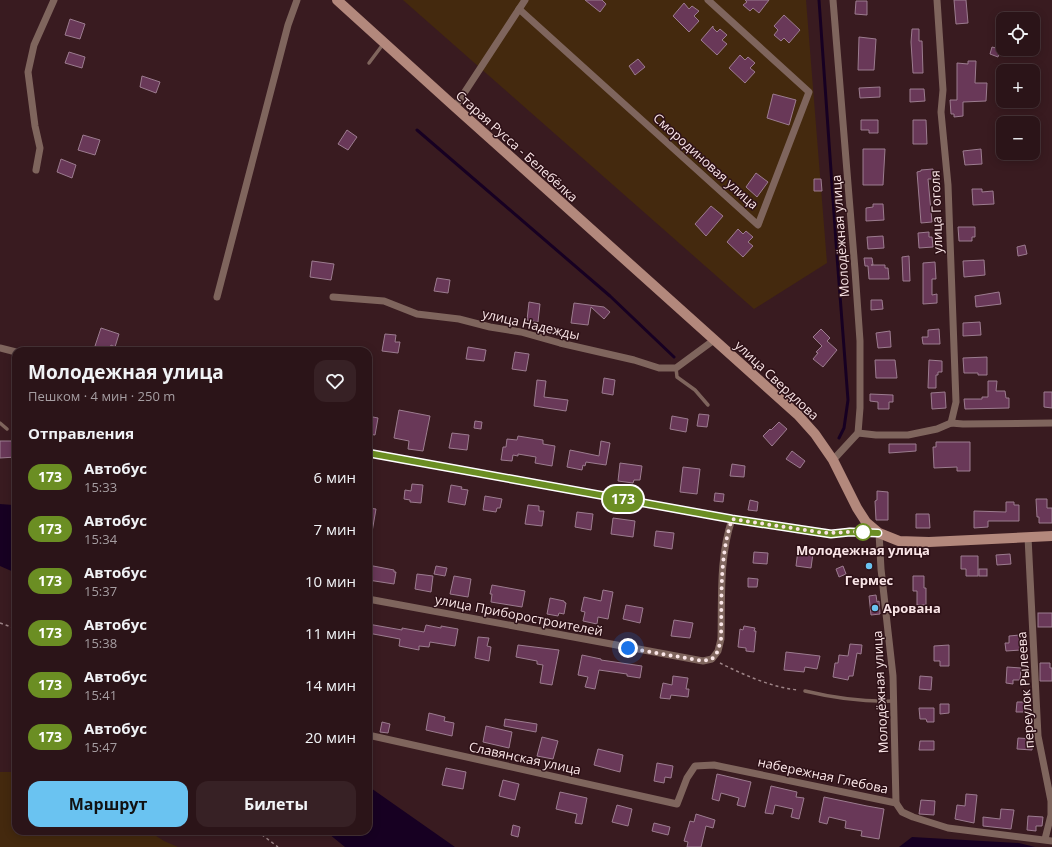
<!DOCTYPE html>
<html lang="ru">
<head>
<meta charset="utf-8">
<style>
  body { margin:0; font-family:"Open Sans",sans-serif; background:#372125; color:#f1f3f6; height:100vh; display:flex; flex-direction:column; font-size:15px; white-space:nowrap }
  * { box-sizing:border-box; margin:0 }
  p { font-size:13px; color:#a69ea2 }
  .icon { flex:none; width:22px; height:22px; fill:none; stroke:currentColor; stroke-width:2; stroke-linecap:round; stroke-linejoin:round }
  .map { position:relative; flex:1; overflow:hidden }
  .sheet { position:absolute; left:12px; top:347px; width:360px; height:488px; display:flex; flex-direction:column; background:#2b1418; border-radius:12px; box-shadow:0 2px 10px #0003,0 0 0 1px #473337 }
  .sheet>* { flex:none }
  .badge { padding:0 8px; border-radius:13px; font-size:14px; line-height:26px }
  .controls { position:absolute; left:996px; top:12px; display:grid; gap:8px }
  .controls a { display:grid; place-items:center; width:44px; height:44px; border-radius:8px; background:#2b1418; box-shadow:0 2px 10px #0003,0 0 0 1px #473337; font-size:20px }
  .you { position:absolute; width:20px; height:20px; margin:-10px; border:3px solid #fff; border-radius:50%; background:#1a73e8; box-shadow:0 0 0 6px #1a73e833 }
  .map>.badge { position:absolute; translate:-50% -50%; box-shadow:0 0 0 2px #fff }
  h2 { padding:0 16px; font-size:15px; line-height:36px }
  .round { display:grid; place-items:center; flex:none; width:42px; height:42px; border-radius:12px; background:#372125 }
  .head { display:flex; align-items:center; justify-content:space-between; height:68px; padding:0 16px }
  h1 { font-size:19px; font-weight:700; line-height:30px }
  .cta { display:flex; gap:8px; margin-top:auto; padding:8px 16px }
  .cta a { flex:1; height:46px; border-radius:12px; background:#6ac3f1; color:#111; font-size:16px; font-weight:700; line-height:46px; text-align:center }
  .cta a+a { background:#372125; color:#f1f3f6 }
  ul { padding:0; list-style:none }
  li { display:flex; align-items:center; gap:12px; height:52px; padding:0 16px }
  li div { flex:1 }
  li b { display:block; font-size:15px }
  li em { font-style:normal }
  li .badge { min-width:44px; font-weight:700; text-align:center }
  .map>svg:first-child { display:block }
  .green { fill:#44290e }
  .water { fill:#170022 }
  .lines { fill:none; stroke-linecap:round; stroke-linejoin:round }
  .stream { stroke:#170022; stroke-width:3 }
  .building { fill:#693858; stroke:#9c7c8f }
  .path { stroke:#9d8487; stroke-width:1.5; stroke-dasharray:3 3; stroke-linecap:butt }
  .lane { stroke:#7f655d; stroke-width:3.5 }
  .street { stroke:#7f655d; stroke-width:7 }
  .secondary { stroke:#b3887c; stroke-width:10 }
  .line-casing { stroke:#fff; stroke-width:9 }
  .line { stroke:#6b8e23; stroke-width:6 }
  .walk { stroke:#fae5e7; stroke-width:4; stroke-dasharray:0 7.2 }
  .stop-dot { fill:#fff; stroke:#6b8e23; stroke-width:2 }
  .poi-dot { fill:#6ac3f1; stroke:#2e1117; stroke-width:1.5 }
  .labels { text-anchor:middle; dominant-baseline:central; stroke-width:3; stroke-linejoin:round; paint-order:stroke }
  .street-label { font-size:13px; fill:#fae5e7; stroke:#2e1117 }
  .stop-label { font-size:13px; font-weight:bold; fill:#fae5e7; stroke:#2e1117 }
  .poi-label { font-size:13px; font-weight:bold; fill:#fae5e7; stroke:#2e1117 }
</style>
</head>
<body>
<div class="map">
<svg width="1052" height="847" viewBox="0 0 1052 847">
  <rect width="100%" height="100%" fill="#391b20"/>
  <g class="green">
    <path d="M403 0H806L827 263 754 309Z"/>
    <path d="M0 772H16V831H148L164 841 178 847H0Z"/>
  </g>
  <g class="water">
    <path d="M0 504 13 505 16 507V573L0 566Z"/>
    <path d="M368 786 455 847H345L329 834 318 831H368Z"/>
    <path d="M912 837 1019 843 1035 847H899Z"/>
  </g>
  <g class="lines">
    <g class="stream">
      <path d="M819 0 837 256 848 400 844 428 839 438"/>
      <path d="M417 130 610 296 674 357"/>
    </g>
  </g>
  <g class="building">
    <path d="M585 0H602L606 4 600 12Z"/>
    <path d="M745 0H769L759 13 753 8 750 11 743 5 747 2Z"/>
    <path d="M954 0H966L968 23 956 24Z"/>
    <path d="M856 1H867V15L855 14Z"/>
    <path d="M684 3 689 9 692 6 699 11 694 16 699 21 689 32 673 16Z"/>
    <path d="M784 15 800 30 789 43 784 38 781 41 774 35 778 30 774 26Z"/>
    <path d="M70 19 85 24 80 39 65 35Z"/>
    <path d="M713 26V28L717 32 720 29 727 35 722 40 727 44 717 55 701 40Z"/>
    <path d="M912 29H919V41H922L923 73H913L911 42Z"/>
    <path d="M859 37 876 39 874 70H858Z"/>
    <path d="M992 47 1000 49 998 57 990 54Z"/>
    <path d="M69 52 85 57 82 68 65 63Z"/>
    <path d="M740 55 745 60 748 57 755 63 750 68 755 72 745 83 729 68Z"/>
    <path d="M638 59 645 67 635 75 629 66Z"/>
    <path d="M968 61H976L975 83H987L986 101 963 102V116L954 117V114H951L950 100H957V63L968 64Z"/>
    <path d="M142 76 160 82 156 93 140 87Z"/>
    <path d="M880 87V97L860 98 859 88Z"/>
    <path d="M910 89H924L925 101 910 102Z"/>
    <path d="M773 94 796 100 789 125 767 118Z"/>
    <path d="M861 120H878V133H869V130H861Z"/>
    <path d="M913 120H926L927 144H913Z"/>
    <path d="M347 130 357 137 348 150 338 144Z"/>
    <path d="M83 135 100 140 95 155 78 150Z"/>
    <path d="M863 149H885L883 185H863Z"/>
    <path d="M981 149 982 164 965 165 963 151Z"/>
    <path d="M61 159 76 165 72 178 57 172Z"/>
    <path d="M933 169V179H928L932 222 921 223 917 172 921 171V170Z"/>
    <path d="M756 173 768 182 757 197 746 187Z"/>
    <path d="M814 179H821L822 191H814Z"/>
    <path d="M972 189H982V192L993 191 994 204 973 205Z"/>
    <path d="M873 204H883L884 220 866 221V208L873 207Z"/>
    <path d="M711 206 723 216 706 236 695 224Z"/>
    <path d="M958 227H975V237H972V241H959Z"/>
    <path d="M738 229 743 234 746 231 753 237 748 242 753 246 743 257 727 242Z"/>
    <path d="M929 232V237H932L933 247 919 248 918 233Z"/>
    <path d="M883 236 884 248 868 249 867 237Z"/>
    <path d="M1025 245 1027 254 1018 256 1017 247Z"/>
    <path d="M909 256 910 281H903L902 257Z"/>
    <path d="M864 258H872L873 265H871H885V268H888L889 279H869L868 266H865Z"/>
    <path d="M984 260 985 275 964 277 963 261Z"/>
    <path d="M312 261 334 264 331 280 310 277Z"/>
    <path d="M935 262 936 279H932V295L937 294V303L923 304V263Z"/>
    <path d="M437 278 450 280 448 293 434 291Z"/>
    <path d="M999 292 1001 304 976 307 975 296Z"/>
    <path d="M871 300H882L883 309 871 310Z"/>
    <path d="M529 302 540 304 538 322 527 320Z"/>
    <path d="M574 303 604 307 610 312 604 319 591 307 588 325 571 323Z"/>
    <path d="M980 322 981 335 963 336V323Z"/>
    <path d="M101 328 119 334 115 347 111 345 109 350 95 346Z"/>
    <path d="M821 329 830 338 827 341 837 350 823 367 813 359 818 353 816 352 822 346 813 337Z"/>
    <path d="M939 329 940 344H923L922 337H928V330Z"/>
    <path d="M890 331 891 347 878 348 876 333Z"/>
    <path d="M385 334 396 335 395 342H400L398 353 382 351Z"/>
    <path d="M468 347 486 350 484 361 466 359Z"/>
    <path d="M515 352 529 354 526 371 512 369Z"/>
    <path d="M987 357V375H978V373H964L963 358Z"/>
    <path d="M875 360H895L897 378H876Z"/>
    <path d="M929 360 942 361V372H938V375H936V388H928Z"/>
    <path d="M604 378 615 380 613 395 602 393Z"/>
    <path d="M537 380 546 381 544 397 568 400 566 411 534 406Z"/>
    <path d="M988 381H997L996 391H1005L1006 398H1009V408L965 409 964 399H982V397H988Z"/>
    <path d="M945 392 946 408 932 409 931 393Z"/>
    <path d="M1044 392H1052V408L1044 407Z"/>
    <path d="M870 394 893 395V402H889V409H878V402L870 401Z"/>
    <path d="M399 410 430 416 423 451 408 449 409 441 394 438Z"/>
    <path d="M699 414 709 415 707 427 697 426Z"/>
    <path d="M368 416 378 418 375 435 368 434Z"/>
    <path d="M672 416 688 419 686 432 670 429Z"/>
    <path d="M475 421 482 422 481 429 474 428Z"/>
    <path d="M779 422 787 429 772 446 763 436 770 429 771 430Z"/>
    <path d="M452 433 469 435 467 450 449 448Z"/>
    <path d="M518 436 543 440V444L555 446 552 466 535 463 536 457 518 454V456L513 455 512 461 501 460 503 447H506L507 439 517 440Z"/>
    <path d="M0 441H16V457L0 458Z"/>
    <path d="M601 441 610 443 606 465 586 462 585 466 583 465 582 470 567 467 570 450 599 456Z"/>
    <path d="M936 442H970V471H957V467L934 468 933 447H936Z"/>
    <path d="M889 444H916V451L889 453Z"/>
    <path d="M792 451 805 461 800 468 786 459Z"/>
    <path d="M620 463 642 466 640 480H634L633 483 618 481Z"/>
    <path d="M732 464 745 466 744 477 730 476Z"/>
    <path d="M683 467 700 469 697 494 680 492Z"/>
    <path d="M412 484 423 485 421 503 410 502V500L404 499 405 490 411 491Z"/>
    <path d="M451 485 462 487 461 489 468 490 465 505 448 502Z"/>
    <path d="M877 491 888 492V520H876L875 501 877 500Z"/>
    <path d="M715 493 724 494 723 502 714 501Z"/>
    <path d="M485 496 502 499 500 508H497L496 512 483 510Z"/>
    <path d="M1036 499H1047V508H1052V523H1039V517H1037Z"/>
    <path d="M750 500 758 502 757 511 748 510Z"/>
    <path d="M1006 502H1014V505H1019V521H988V527L974 528V511L1006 512Z"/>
    <path d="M528 505 539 506V511H544L542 526 525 524Z"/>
    <path d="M368 508 376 509 372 532H368Z"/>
    <path d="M577 512 593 514 591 530 575 527Z"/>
    <path d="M916 514H929L930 528H916Z"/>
    <path d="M613 518 635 521 633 537 611 534Z"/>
    <path d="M656 531 674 533 672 549 654 546Z"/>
    <path d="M798 550 813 553 811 568 796 566Z"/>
    <path d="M754 552 768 553 767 564 753 563Z"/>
    <path d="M1010 554 1011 564 997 565 996 555Z"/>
    <path d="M961 556H978V576H966V569H961Z"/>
    <path d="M368 565 394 570V572H396L394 584 368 580Z"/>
    <path d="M436 566 447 568 445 576 434 574Z"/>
    <path d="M843 566 846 574 839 577 836 569Z"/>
    <rect x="979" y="569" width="8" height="7"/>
    <path d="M417 574 433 576 431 592 415 589Z"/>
    <path d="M454 576 471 579 468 597 450 594Z"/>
    <path d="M913 576H924V588H926V605H917V591H913Z"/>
    <path d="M748 578 758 579 757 587H748Z"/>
    <path d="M492 585 525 591 522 607 491 602 492 594H490Z"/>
    <path d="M603 590 613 592 608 619 598 617 597 624 583 621 585 612 581 611 584 597 601 601Z"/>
    <path d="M876 595 877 602 879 601 880 614 871 615 869 596Z"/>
    <path d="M550 598 564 601V602L566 603 564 614 559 613 558 616 547 614Z"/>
    <path d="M626 605 643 608 640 623 623 619Z"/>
    <rect x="1038" y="613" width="14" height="14"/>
    <path d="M674 620 693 623 690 638 671 636Z"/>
    <path d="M368 624 402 630V628L424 632 426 625 441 628V626L458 629 455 646 430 642 429 647 419 646V650L399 646 400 639 368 633Z"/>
    <path d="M744 626 755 628 754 631H756L754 652 746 651V648L738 647 740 629 743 630Z"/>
    <path d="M1020 635 1021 650 1006 651 1005 643H1009V636Z"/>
    <path d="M478 637 489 638 487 646 491 647 489 661 475 658Z"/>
    <path d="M850 644 862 645 861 654 857 653 853 676H849L848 680 833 677 835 663H838L839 655 848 656Z"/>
    <path d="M518 645 559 650 552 685 540 683 543 665 537 664V661L516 657Z"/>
    <path d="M949 645V666H940V661H934V646Z"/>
    <path d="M786 652 820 656 817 669 805 667 804 672 784 670Z"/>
    <path d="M582 655 601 659V660L642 666 640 678 627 676V674L599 670 595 689 585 687 588 677 578 675Z"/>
    <path d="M1040 663H1050V668H1052V681H1040Z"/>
    <path d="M1007 667 1021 668 1020 680H1013V684L1006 683Z"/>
    <path d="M673 676 688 678 686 689H689L688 697 671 695 670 699 660 698 663 683 672 685Z"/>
    <path d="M920 676 932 677 931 690 919 689Z"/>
    <path d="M1017 702H1029V712H1016Z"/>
    <path d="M940 704H949V713L940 714Z"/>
    <path d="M919 708H934V722H927L926 719H920Z"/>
    <path d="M429 713 445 717 444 721 454 723 452 736 426 730Z"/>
    <path d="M505 719 537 724 536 732 504 726Z"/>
    <path d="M382 722 390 724 388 733 380 732Z"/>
    <path d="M486 726 512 732 509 748 483 742Z"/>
    <path d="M542 737 558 741 553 759 537 756Z"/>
    <path d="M1018 738 1033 739 1032 750 1017 749Z"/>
    <path d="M920 741H934V750H919Z"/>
    <path d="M598 749 623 755 620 772 594 765Z"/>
    <path d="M657 763 673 766 671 778 665 777 664 783 654 781Z"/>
    <path d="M446 768 466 772 463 789 442 785Z"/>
    <path d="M717 774 751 782 745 807 737 805 739 798 721 793 719 801 712 799Z"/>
    <path d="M503 780 519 784 515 800 499 796Z"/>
    <path d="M771 786 797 792 796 797 804 798 799 819 791 817 793 809 775 805 773 814 765 813Z"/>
    <path d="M560 792 587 798 582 824 575 823 577 814 556 809Z"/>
    <path d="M966 794 977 795 974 823 955 819 957 805 965 806Z"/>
    <path d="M824 797 867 806 884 809 879 839 861 836 862 831 845 828 846 821 829 817 827 824 819 822Z"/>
    <path d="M921 800 935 801 934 815 919 814Z"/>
    <path d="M617 805 632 809 628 826 612 822Z"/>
    <path d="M1001 809 1014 810 1011 829 983 826V817L1000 819Z"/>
    <path d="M696 814 715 820 713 828 706 826 701 847H687L688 842 684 841 690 821 694 822Z"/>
    <path d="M1028 816 1043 817 1042 826H1036V831L1027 830Z"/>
    <path d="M654 823 670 827 668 835 652 831Z"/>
    <path d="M513 825 520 827 518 837 511 835Z"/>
  </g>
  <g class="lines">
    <g class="path">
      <path d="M0 623 11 627 16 631"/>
      <path d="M720 663C744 675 773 688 799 690"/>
      <path d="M257 831 278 847"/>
    </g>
    <g class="lane">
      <path d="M369 63 384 43"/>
      <path d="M676 368 677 377 695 390 708 405"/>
      <path d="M0 423 7 429"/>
      <path d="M805 691C834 698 864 702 894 701"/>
    </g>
    <g class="street">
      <path d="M937 0 943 90 941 112 948 185 956 402 951 423"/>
      <path d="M519 9 758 225 809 92 708 0"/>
      <path d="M455 107 525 0"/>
      <path d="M36 170 40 148 35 126 28 72 34 45 54 0"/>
      <path d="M217 297 288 25 297 0"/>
      <path d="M333 297 384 301 417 314 459 319 490 327 521 332 560 343 634 360 659 368H676L714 340"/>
      <path d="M0 348 16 352"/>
      <path d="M858 433 876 435H908L937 429 951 423 963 424 1052 423"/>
      <path d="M368 453 732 519 831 534 850 531 879 533 881 569 893 676 896 803"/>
      <path d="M833 460 858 433 860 408V341L855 270 833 0"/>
      <path d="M1028 537 1038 736 1051 801V815L1045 839"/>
      <path d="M368 599 703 661 712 659 718 651 721 639C722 598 719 558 732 519"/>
      <path d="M368 735 677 804 687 778 695 766 714 765 896 803 902 812 913 817 948 828 1052 841"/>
    </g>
    <path class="secondary" d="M337 0 455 107 798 415 815 434 833 460 857 508 866 522 879 533 899 541 929 542 1052 536"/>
  </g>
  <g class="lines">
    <g class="line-casing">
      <path id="line" d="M368 453 732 519 831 534 850 532 878 533"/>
    </g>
    <use href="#line" class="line"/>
    <path class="walk" d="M628 648 703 661 712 659 718 651 721 639C722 598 719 558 732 519L818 532C833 534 849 531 864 532H863"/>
  </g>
  <circle class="stop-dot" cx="863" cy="532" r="8"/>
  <g class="poi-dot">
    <circle cx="869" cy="566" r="4"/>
    <circle cx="875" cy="608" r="4"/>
  </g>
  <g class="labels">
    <g class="street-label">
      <text transform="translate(517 146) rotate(42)">Старая Русса - Белебёлка</text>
      <text transform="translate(706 161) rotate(42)">Смородиновая улица</text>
      <text transform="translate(936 212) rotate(-92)">улица Гоголя</text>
      <text transform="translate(840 236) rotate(-94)">Молодёжная улица</text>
      <text transform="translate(531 324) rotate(13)">улица Надежды</text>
      <text transform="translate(777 380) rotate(43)">улица Свердлова</text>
      <text transform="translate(519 615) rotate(11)">улица Приборостроителей</text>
      <text transform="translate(1025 690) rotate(-94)">переулок Рылеева</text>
      <text transform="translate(880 692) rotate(-93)">Молодёжная улица</text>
      <text transform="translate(525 758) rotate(12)">Славянская улица</text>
      <text transform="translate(823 775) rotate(12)">набережная Глебова</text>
    </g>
    <g class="stop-label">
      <text x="863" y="550">Молодежная улица</text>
    </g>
    <g class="poi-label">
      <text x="869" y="580">Гермес</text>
      <text x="883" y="608" text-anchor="start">Арована</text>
    </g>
  </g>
</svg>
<div class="controls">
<a><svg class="icon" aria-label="locate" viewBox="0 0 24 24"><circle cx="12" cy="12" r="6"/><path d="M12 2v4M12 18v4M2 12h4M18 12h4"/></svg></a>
<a>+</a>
<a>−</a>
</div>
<div class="you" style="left:628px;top:648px"></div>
<b class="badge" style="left:623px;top:499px;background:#6b8e23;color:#fff">173</b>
<section class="sheet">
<div class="head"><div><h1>Молодежная улица</h1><p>Пешком · 4 мин · 250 m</p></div><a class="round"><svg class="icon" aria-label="heart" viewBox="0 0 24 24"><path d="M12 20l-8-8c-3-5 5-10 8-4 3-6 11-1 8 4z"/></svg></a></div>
<h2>Отправления</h2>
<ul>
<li><span class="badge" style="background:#6b8e23;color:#fff">173</span><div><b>Автобус</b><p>15:33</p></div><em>6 мин</em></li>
<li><span class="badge" style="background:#6b8e23;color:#fff">173</span><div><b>Автобус</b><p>15:34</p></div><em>7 мин</em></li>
<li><span class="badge" style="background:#6b8e23;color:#fff">173</span><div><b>Автобус</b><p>15:37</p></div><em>10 мин</em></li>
<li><span class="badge" style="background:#6b8e23;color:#fff">173</span><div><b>Автобус</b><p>15:38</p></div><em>11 мин</em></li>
<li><span class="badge" style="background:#6b8e23;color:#fff">173</span><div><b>Автобус</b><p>15:41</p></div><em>14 мин</em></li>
<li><span class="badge" style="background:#6b8e23;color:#fff">173</span><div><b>Автобус</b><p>15:47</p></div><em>20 мин</em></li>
</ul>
<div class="cta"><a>Маршрут</a><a>Билеты</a></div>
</section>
</div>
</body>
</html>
